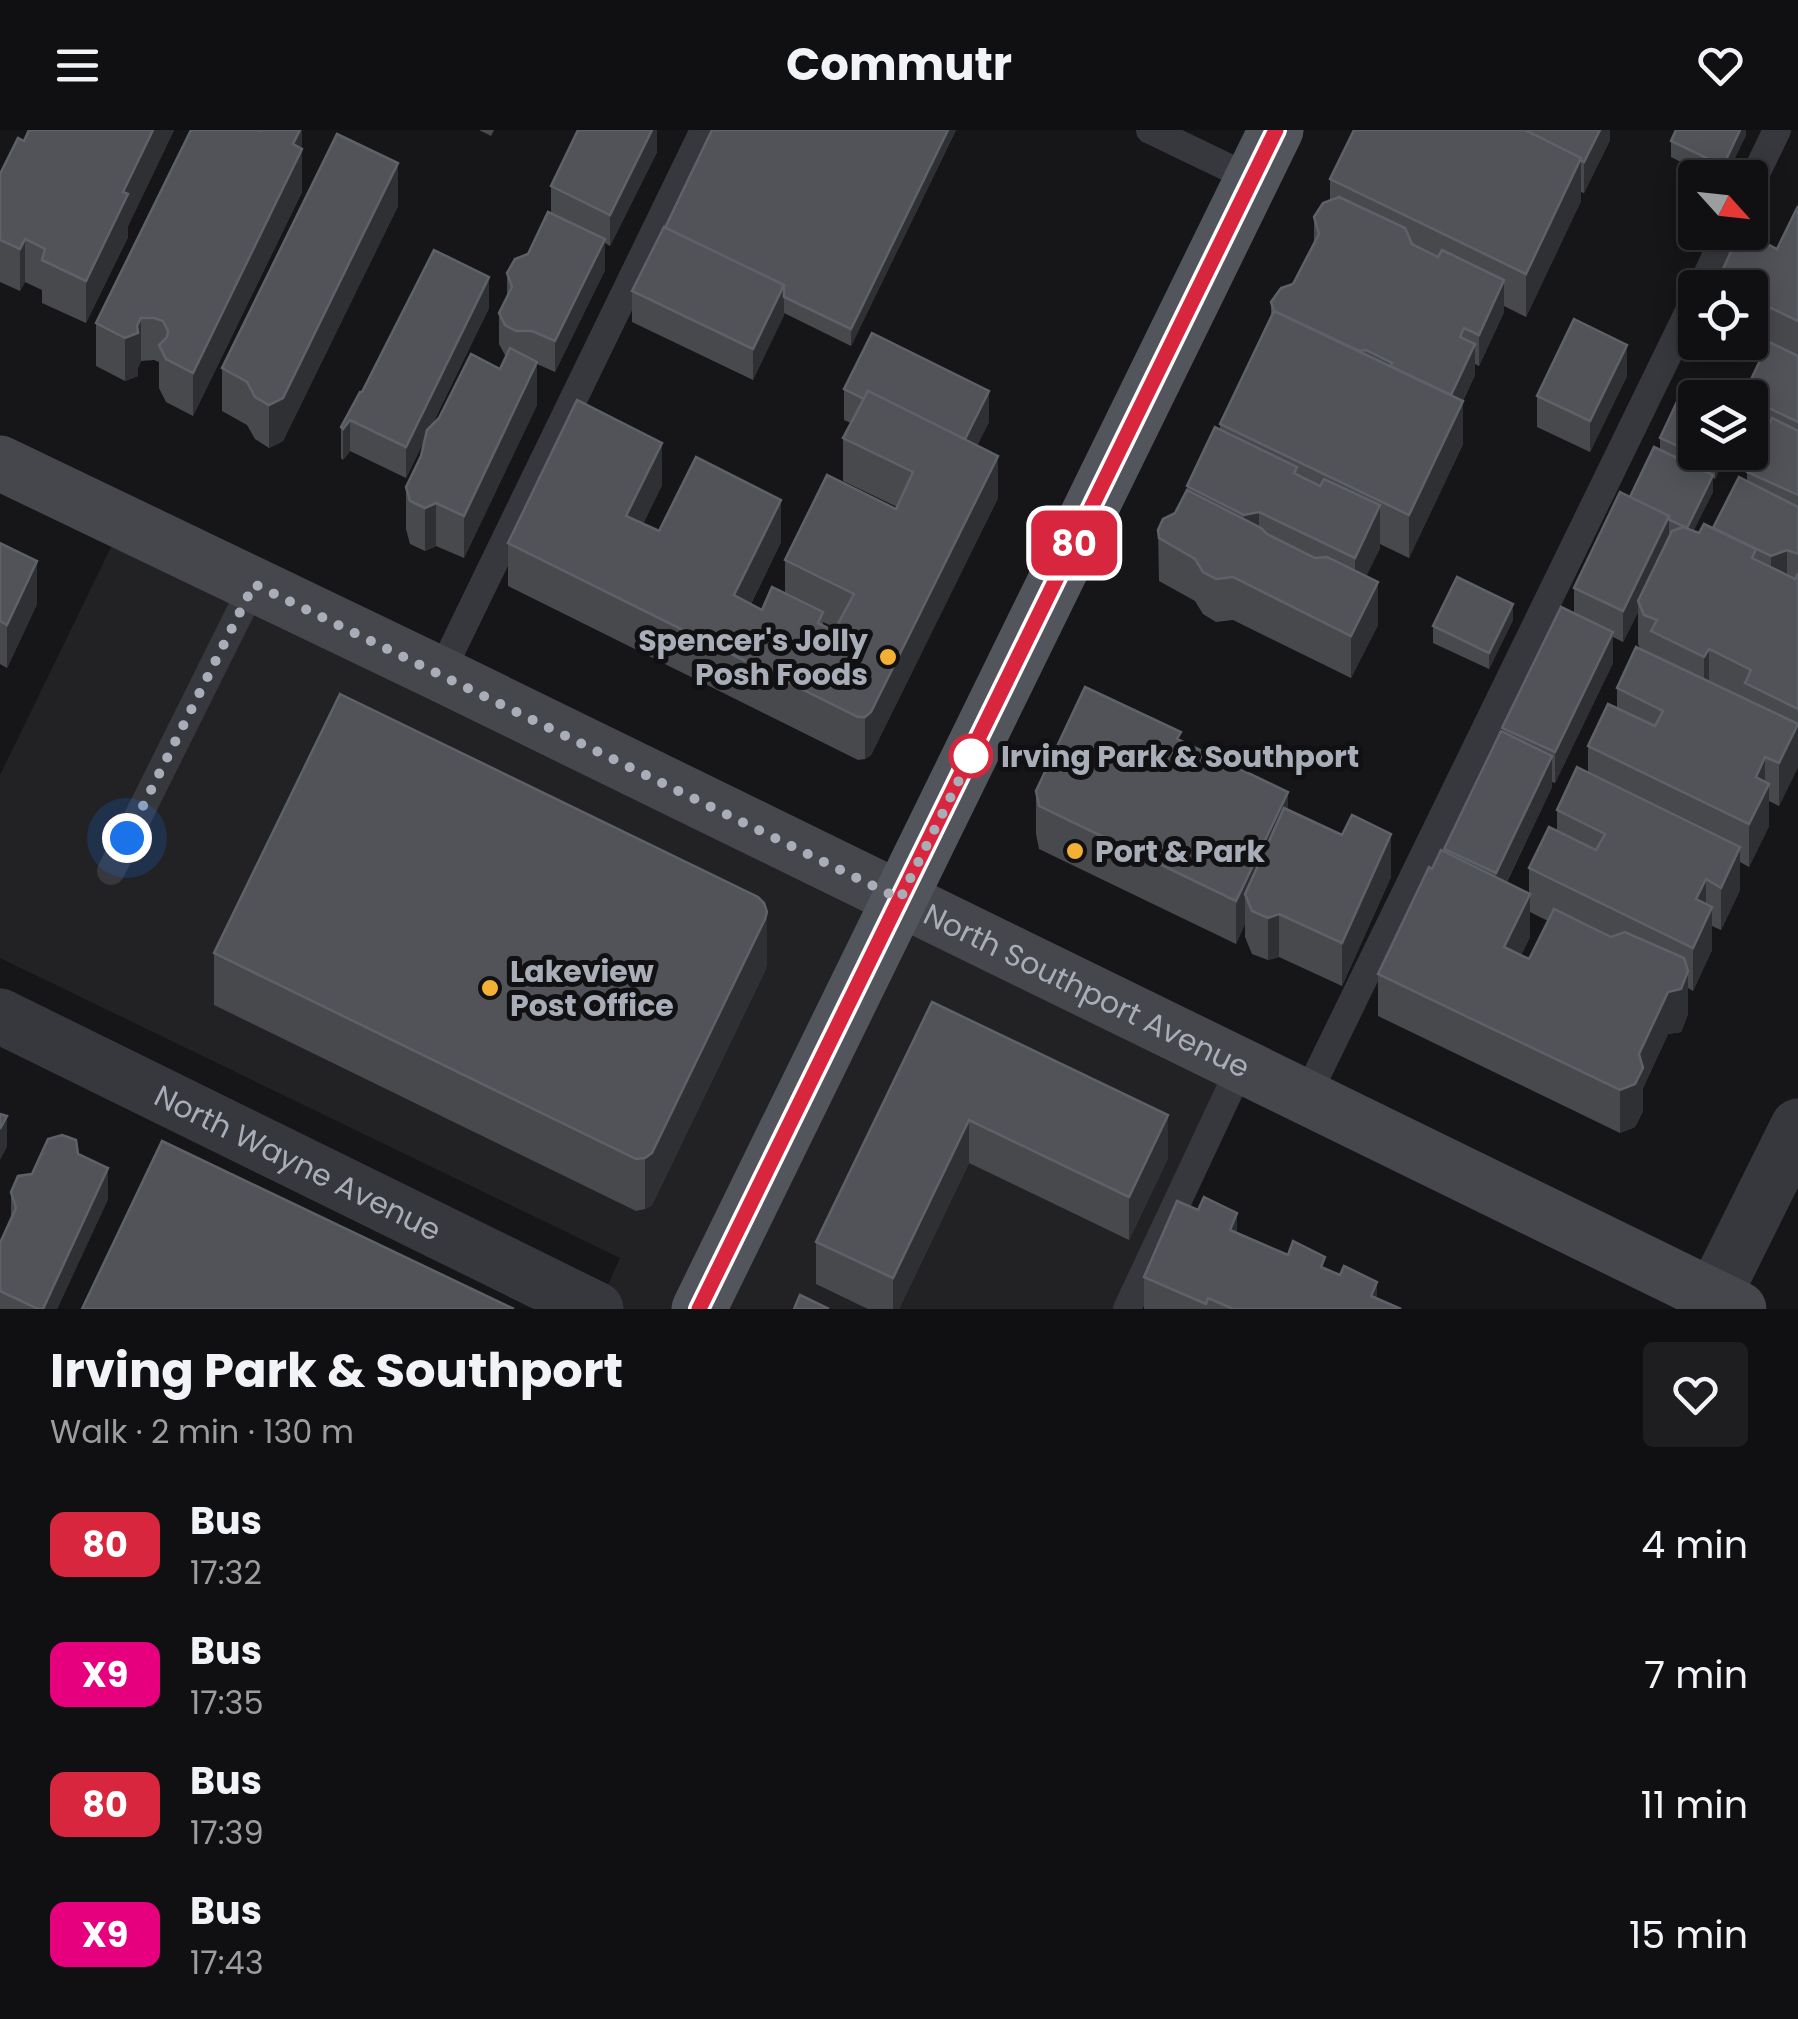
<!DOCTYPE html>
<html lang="en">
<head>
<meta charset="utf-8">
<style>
  body { margin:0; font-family:Poppins,sans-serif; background:#1e1e20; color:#f1f3f6; height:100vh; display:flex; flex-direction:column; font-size:38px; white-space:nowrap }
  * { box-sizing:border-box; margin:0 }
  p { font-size:32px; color:#9c9d9f }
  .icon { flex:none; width:55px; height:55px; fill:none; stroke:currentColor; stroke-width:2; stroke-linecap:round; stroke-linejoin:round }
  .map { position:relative; height:1179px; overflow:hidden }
  .panel { display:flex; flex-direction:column; background:#101012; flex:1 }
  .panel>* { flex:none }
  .badge { padding:0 20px; border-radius:15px; font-size:35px; line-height:65px }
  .needle { width:65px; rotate:117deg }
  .tools { position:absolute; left:1678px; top:30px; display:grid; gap:20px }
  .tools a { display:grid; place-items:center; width:90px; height:90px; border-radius:10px; background:#101012; box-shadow:0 5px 25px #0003,0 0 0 2px #303032; font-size:50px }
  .you { position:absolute; width:50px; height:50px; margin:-25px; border:8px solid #fff; border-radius:50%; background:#1a73e8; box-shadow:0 0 0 15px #1a73e833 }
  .map>.badge { position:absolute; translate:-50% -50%; box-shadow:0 0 0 5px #fff }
  .round { display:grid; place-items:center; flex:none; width:105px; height:105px; border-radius:10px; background:#1e1e20 }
  .summary { display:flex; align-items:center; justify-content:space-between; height:170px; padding:0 50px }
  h1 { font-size:48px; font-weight:700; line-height:75px }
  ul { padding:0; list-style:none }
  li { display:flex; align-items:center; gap:30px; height:130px; padding:0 50px }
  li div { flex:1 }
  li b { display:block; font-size:38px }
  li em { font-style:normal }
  li .badge { min-width:110px; font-weight:700; text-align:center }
  header { display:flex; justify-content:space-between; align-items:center; height:130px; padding:0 50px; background:#101012; font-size:45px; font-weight:700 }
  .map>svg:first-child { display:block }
  .built { fill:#222225 }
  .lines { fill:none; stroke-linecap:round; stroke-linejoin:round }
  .lane { stroke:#37383d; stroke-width:28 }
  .street { stroke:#37383d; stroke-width:55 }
  .secondary { stroke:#45474d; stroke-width:55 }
  .primary { stroke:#53555c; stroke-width:55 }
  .wall { fill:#47494d; fill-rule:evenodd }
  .shaded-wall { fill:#2f3033 }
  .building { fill:#525359; stroke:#5f6168; stroke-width:2.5 }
  .line-casing { stroke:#fff; stroke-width:22 }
  .line { stroke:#d7263d; stroke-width:15 }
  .walk { stroke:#a8adb8; stroke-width:10; stroke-dasharray:0 18 }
  .poi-dot { fill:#f2b134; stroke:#111113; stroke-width:4 }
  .stop-dot { fill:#fff; stroke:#d7263d; stroke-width:5 }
  .labels { text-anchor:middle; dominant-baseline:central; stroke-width:10; stroke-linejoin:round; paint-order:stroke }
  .poi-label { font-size:30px; font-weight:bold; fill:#a8adb8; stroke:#111113; text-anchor:start }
  .stop-label { font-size:30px; font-weight:bold; fill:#a8adb8; stroke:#111113; text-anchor:start }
  .street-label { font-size:30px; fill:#a8adb8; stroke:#111113 }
</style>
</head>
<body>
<header><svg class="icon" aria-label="menu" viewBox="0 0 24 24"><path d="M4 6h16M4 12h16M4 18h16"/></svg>Commutr<svg class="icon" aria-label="heart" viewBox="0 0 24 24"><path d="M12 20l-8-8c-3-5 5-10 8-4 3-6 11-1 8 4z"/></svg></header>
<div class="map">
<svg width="1798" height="1179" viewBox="0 0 1798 1179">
  <rect width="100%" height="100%" fill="#161618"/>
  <path class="built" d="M117 405 1227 944 1116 1179H597L620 1128 0 828V645Z"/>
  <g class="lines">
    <g class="lane">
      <path d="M1150 0 1252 49"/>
      <path d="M1750 56 1777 0"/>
      <path d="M1701 158 1727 102"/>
      <path d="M440 544 704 0"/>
      <path d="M111 741 254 454"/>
      <path d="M1306 967 1695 169"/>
      <path d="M1127 1179 1241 936"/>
    </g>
    <g class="street">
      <path id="s1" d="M0 886 596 1179"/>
      <path d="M1713 1167 1798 996"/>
    </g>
    <path class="secondary" id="s2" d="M0 333 440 544 1739 1179"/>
    <path class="primary" d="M699 1179 1276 0"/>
  </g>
  <g class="wall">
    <path d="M29 0H174L128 96V107L86 193 42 173V160L25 152 20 161 0 152V44L24 11Z"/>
    <path d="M302 0V62L193 286 166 272 159 258V232L154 230 141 231 138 238V246L125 251 96 236V193L260 1Z"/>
    <path d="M479 0H494L491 6Z"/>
    <path d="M657 0V22L610 116 605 113V140L555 242 537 234V275L464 428 436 416 425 421 410 414 406 399V357L421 326 424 311 406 348 350 321 343 330 341 328V297L362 262 489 178 432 295 500 239 506 227 499 214V183L507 167V143L528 124 551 83V56Z"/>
    <path d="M712 0H956L851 216 784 183 753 250 632 192V161Z"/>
    <path d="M1610 0V10L1584 63 1581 62V71L1526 187 1504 176V182L1479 236 1475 234V245L1463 271V314L1409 428 1380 414V418L1366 446 1378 495 1351 548 1233 490 1216 492 1203 484 1195 471 1159 451 1158 400 1175 383 1187 361V356L1220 299V294L1271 187V172L1293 154 1314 114V87L1330 70V49Z"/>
    <path d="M1746 0V5L1725 48H1713L1671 27V11Z"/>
    <path d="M398 76 283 311 269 318 255 309 247 295 222 281V238Z"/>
    <path d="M1798 76V637L1779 676 1769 671V696L1749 737 1740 732V760L1721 800 1712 796V820L1693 861 1688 858V884L1681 902 1668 904 1643 958V981L1635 997 1620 1003 1378 886V844L1444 722V719L1502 602V598L1574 483V458L1660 320V308L1695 322H1728L1715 349 1713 348V362L1693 401 1699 403 1713 398 1747 351V342L1764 307 1750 300V268H1743V266L1766 218 1750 211V158H1717V152L1777 119ZM1638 482V514L1640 518 1617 558V578L1588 616V642L1557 680V701L1529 738V763L1507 752 1552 657V652L1555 653 1613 533V507L1623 512ZM1530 782 1548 791 1529 829 1521 825 1530 807Z"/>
    <path d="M1627 246 1590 322 1537 297V266Z"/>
    <path d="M844 259 989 292 977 315 998 368 871 625 865 629 858 630 508 456V413L662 355 643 394 659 401 781 412 751 474 762 480 785 463V430L896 379 897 377 843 351V308L851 293 844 290ZM823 492 836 498 834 501 823 496Z"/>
    <path d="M0 413 37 474 7 538 0 534Z"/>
    <path d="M1513 490 1489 539 1433 513V496Z"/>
    <path d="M1181 610 1391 747 1342 856 1279 827 1268 830 1252 824 1245 807V794L1236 814 1039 719 1036 704V661Z"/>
    <path d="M214 823 767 833 765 841 652 1075 645 1079 636 1081 214 875Z"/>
    <path d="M932 872 1168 1028 1129 1110 969 1033 899 1179H868L816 1154V1112Z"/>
    <path d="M78 1024 108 1069 57 1179H0V1113L11 1090V1062L32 1044Z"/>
    <path d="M1237 1103 1288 1125 1325 1139 1377 1168 1401 1179H1144V1147Z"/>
  </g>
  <g class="shaded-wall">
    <path d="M153 0H174L128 96V107L86 193V151L123 62Z"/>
    <path d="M300 0H302V62L193 286V243Z"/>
    <path d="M652 0H657V22L610 116V85Z"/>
    <path d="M948 0H956L851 216V199Z"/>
    <path d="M1600 0H1610V10L1584 63V32Z"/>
    <path d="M1740 0H1746V5L1725 48H1723V36Z"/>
    <path d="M1581 28V71L1526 187V144Z"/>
    <path d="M398 33V76L283 311 269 318V275Z"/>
    <path d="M25 109V152L20 161V119Z"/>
    <path d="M605 109V140L555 242V211Z"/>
    <path d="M489 147V178L406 348V317Z"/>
    <path d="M1504 150V182L1479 236V205Z"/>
    <path d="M784 155V186L753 250V219Z"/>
    <path d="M141 188V231L138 238V246L125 251V208L137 196Z"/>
    <path d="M1475 214V245L1448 302V271Z"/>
    <path d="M1627 215V246L1590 322V291Z"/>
    <path d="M537 232V275L464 428V386Z"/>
    <path d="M989 261V292L962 347V316Z"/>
    <path d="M1463 271V314L1409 428V385Z"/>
    <path d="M350 290V321L343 330V299Z"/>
    <path d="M662 313V355L626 429V386Z"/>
    <path d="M1720 322H1728L1715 349V333Z"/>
    <path d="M998 326V368L871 625 865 629V587Z"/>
    <path d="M1713 345V362L1687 414V398Z"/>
    <path d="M781 370V412L734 508V465Z"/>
    <path d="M436 373V416L425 421V378Z"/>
    <path d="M1380 375V418L1355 470V428Z"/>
    <path d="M1259 382V424L1244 428V385Z"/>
    <path d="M1669 386V417L1638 471V482L1623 512V481Z"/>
    <path d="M1787 420V451L1771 457V426Z"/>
    <path d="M37 431V474L7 538V495Z"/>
    <path d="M1378 452V495L1351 548V506Z"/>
    <path d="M1513 474V490L1489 539V523Z"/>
    <path d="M1613 502V533L1555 653V622Z"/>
    <path d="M1709 519V562L1704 570V527Z"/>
    <path d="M1798 594V637L1779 676V633Z"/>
    <path d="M1552 626V657L1496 774V743Z"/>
    <path d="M1765 627V660L1769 654V696L1749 737V694L1756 647Z"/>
    <path d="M1288 662V705L1245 764V794L1236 814V771Z"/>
    <path d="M1391 704V747L1342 856V813Z"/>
    <path d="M1740 717V760L1721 800V758Z"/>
    <path d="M1706 749V791L1712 777V820L1693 861V818L1696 769Z"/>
    <path d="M1530 764V807L1504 860V817Z"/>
    <path d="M767 782V833L765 841 652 1075 645 1079V1028Z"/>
    <path d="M1279 784V827L1268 830V788Z"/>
    <path d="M1688 841V884L1681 902 1668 904 1643 958V981L1635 997 1620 1003V960L1668 862Z"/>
    <path d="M1168 985V1028L1129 1110V1067Z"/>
    <path d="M7 986V1017L0 1030V999Z"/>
    <path d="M969 990V1033L899 1179H893V1148Z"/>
    <path d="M108 1038V1069L57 1179H43Z"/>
    <path d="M1237 1083V1134L1230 1100Z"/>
    <path d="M1377 1152V1179L1371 1166Z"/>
  </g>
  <g class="building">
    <path d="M29 0H153L123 62 128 64 86 151 42 130 45 119 25 109 20 119 0 110V44L18 8 24 11Z"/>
    <path d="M191 0H257L260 1V0H300L293 14 302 19 193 243 166 229 159 215 167 207 168 201 163 191 154 188H141L137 196 138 203 125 208 96 193Z"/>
    <path d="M578 0H652L610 85 551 56Z"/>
    <path d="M712 0H948L851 199 784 167V155L665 98Z"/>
    <path d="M1354 0H1525L1581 28 1526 144 1330 49Z"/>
    <path d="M1525 0H1600L1584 32 1580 30 1581 28Z"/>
    <path d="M1676 0H1740L1723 36 1671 11Z"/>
    <path d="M337 4 398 33 283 268 269 275 255 267 247 252 222 238Z"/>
    <path d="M1339 67 1405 98 1412 114 1438 127 1442 120 1504 150 1479 205 1464 198 1460 207 1475 214 1451 265 1390 236 1392 233 1366 220 1359 221 1274 181 1271 172 1281 158 1293 154 1319 104 1314 87 1323 73Z"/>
    <path d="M1798 76V191L1750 168V158H1728L1717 152 1740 102H1744L1777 119Z"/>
    <path d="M548 82 605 109 555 211 532 201H516L505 195 499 183 512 157 507 143 515 129 528 124Z"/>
    <path d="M664 97 784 155 753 219 632 161Z"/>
    <path d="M434 120 489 147 406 317 350 290 343 299 341 297 360 262H362Z"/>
    <path d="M1274 181 1463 271 1409 385 1220 294Z"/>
    <path d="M1574 189 1627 215 1590 291 1537 266Z"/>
    <path d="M872 203 989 261 965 309 868 261 864 269 844 259Z"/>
    <path d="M1769 212 1798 226V292L1750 269V268L1743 266Z"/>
    <path d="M510 218 537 232 464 386 436 373 425 378 410 371 406 357 421 326 427 300 439 288 471 224 500 239Z"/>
    <path d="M1684 257 1706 268H1695V322H1720L1715 333 1660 308Z"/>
    <path d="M868 261 998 326 871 582 865 587H858L508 413 577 270 662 313 626 386 659 401 696 327 781 370 734 465 762 480 772 457 823 482 818 493 834 501 854 464 785 430 827 345 896 379 913 342 843 308Z"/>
    <path d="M1772 288 1798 301V365L1747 342Z"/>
    <path d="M1215 297 1297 337 1294 343 1320 356 1324 349 1380 375 1355 428 1259 382 1244 385 1187 356Z"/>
    <path d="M1654 317 1713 345 1687 398 1668 389 1669 386 1630 367Z"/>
    <path d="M1739 347 1798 377V424L1787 420 1771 426 1713 398Z"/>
    <path d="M1187 360 1261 398 1267 404 1315 428 1327 427 1378 452 1351 506 1233 447 1216 449 1203 442 1195 429 1159 408 1158 400 1163 389 1175 383Z"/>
    <path d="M1620 362 1669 386 1623 481 1574 458Z"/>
    <path d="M1704 394 1756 419 1752 428 1795 449 1798 443V579L1745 553 1751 540 1709 519 1704 527 1651 501 1657 490 1644 485 1638 471 1672 401 1683 397 1699 403Z"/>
    <path d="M0 413 37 431 7 495 0 491Z"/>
    <path d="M1457 447 1513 474 1489 523 1433 496Z"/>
    <path d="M1561 477 1613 502 1555 622 1502 598Z"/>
    <path d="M1636 517 1798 594 1779 633 1765 627 1756 647 1769 654 1749 694 1588 616 1608 574 1655 596 1663 581 1617 558Z"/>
    <path d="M1085 557 1181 602 1177 609 1288 662 1236 771 1039 676 1036 661Z"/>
    <path d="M340 564 758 767 764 773 767 782 765 789 652 1023 645 1028 636 1029 214 823Z"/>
    <path d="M1501 601 1552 626 1496 743 1444 719Z"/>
    <path d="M1577 637 1740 717 1721 758 1706 749 1696 769 1712 777 1693 818 1529 738 1549 697 1596 720 1605 704 1557 680Z"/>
    <path d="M1284 678 1342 705 1352 685 1391 704 1342 813 1279 784 1268 788 1252 781 1245 764Z"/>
    <path d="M1441 720 1530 764 1504 817 1529 829 1554 779 1611 807 1625 802 1684 828 1688 841 1681 859 1668 862 1639 924 1643 938 1635 954 1620 960 1378 844 1429 737 1432 739Z"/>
    <path d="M932 872 1168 985 1129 1067 969 990 893 1148 816 1112Z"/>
    <path d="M0 984 7 986 0 999Z"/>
    <path d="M62 1005 76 1010 78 1024 108 1038 43 1179H38L0 1161V1113L16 1078 11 1062 18 1046 32 1044 48 1009Z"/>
    <path d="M162 1011 514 1179H82Z"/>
    <path d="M1204 1067 1237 1083 1230 1100 1288 1125 1293 1111 1325 1127 1321 1137 1340 1145 1344 1136 1377 1152 1371 1166 1401 1179H1233L1208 1168 1206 1174 1144 1147 1177 1071 1198 1080Z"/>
    <path d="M800 1165 829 1179H794Z"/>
  </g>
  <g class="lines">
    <g class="line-casing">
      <path id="line" d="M699 1179 1276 0"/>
    </g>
    <use href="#line" class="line"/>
    <path class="walk" d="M127 708 254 454 900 769 971 626"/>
  </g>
  <g class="poi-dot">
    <circle cx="888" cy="527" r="10"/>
    <circle cx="1075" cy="721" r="10"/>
    <circle cx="490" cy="858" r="10"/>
  </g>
  <circle class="stop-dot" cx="971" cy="626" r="20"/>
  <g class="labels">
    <g class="poi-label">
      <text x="868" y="510" text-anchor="end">Spencer's Jolly<tspan x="868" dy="34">Posh Foods</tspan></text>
      <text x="1095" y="721">Port &amp; Park</text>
      <text x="510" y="841">Lakeview<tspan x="510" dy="34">Post Office</tspan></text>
    </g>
    <g class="stop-label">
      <text x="1001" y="626">Irving Park &amp; Southport</text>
    </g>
    <g class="street-label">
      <text stroke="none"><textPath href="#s2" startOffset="1208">North Southport Avenue</textPath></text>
      <text stroke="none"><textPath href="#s1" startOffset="332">North Wayne Avenue</textPath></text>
    </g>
  </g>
</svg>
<div class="tools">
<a><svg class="needle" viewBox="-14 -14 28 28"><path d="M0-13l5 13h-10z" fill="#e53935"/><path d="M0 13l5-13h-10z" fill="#9c9d9f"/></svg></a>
<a><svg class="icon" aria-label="locate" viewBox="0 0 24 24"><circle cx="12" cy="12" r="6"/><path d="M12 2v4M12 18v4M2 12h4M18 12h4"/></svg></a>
<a><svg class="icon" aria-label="layers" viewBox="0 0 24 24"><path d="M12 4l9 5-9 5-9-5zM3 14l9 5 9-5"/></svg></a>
</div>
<div class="you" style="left:127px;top:708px"></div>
<b class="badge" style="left:1074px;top:413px;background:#d7263d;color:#fff">80</b>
</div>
<section class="panel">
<div class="summary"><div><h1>Irving Park &amp; Southport</h1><p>Walk · 2 min · 130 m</p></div><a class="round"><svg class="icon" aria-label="heart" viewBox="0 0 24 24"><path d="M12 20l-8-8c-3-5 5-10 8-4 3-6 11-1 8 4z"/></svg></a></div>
<ul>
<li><span class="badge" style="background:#d7263d;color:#fff">80</span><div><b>Bus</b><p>17:32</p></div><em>4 min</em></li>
<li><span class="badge" style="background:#e6007e;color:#fff">X9</span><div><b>Bus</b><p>17:35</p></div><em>7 min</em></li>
<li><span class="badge" style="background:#d7263d;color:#fff">80</span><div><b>Bus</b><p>17:39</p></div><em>11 min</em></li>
<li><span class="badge" style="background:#e6007e;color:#fff">X9</span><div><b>Bus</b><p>17:43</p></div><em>15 min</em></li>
</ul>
</section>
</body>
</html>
